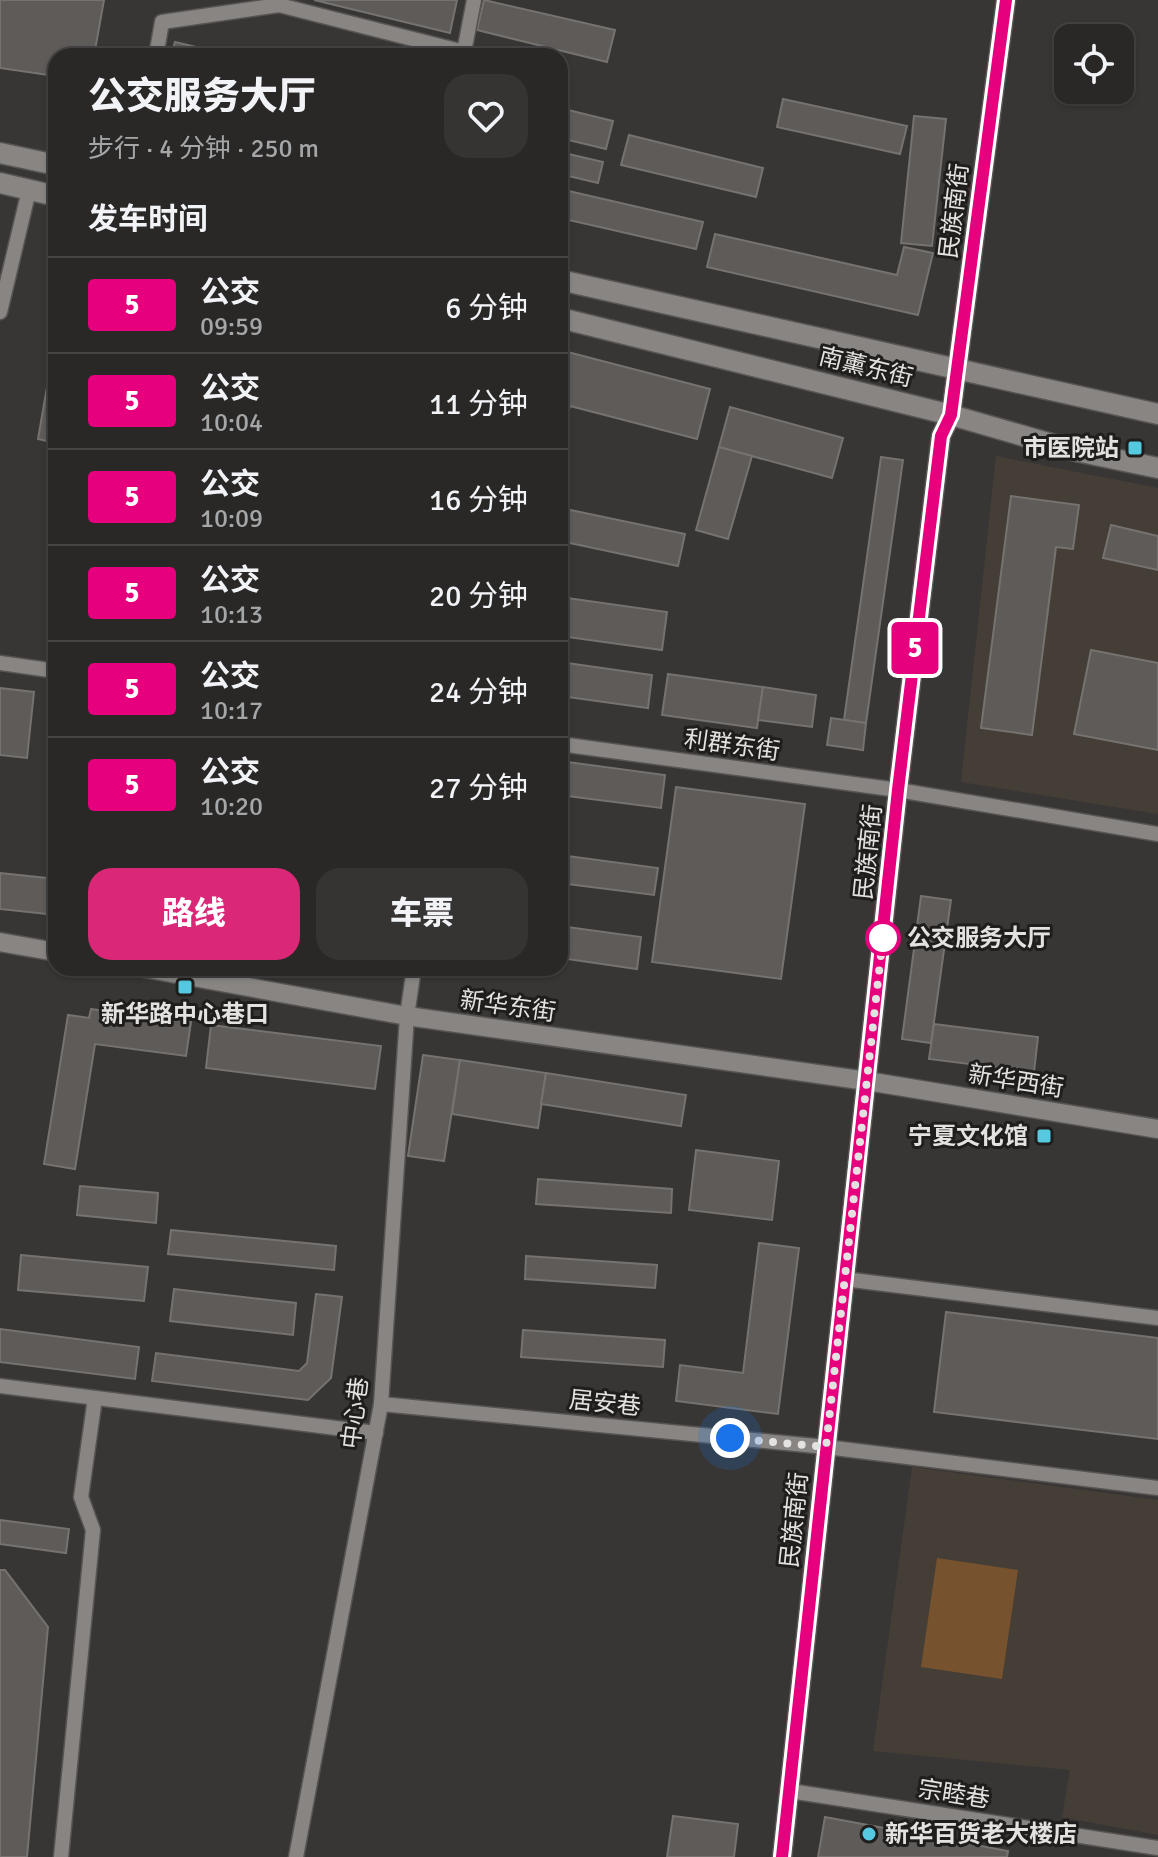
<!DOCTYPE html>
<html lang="zh">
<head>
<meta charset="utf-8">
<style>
  body { margin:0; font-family:Signika,"Noto Sans SC",sans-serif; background:#363433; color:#f1f3f6; height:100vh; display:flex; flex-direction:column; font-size:30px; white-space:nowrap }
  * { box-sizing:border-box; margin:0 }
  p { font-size:26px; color:#a5a6a7 }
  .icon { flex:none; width:44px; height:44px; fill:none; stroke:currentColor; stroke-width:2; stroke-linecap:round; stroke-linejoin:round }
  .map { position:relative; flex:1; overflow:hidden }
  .side { position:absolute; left:48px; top:48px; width:520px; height:928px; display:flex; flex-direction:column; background:#2a2827; border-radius:24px; box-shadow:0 2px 6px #0004,0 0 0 2px #464444 }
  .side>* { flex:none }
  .badge { padding:0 16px; border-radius:6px; font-size:28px; line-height:52px }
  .buttons { position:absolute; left:1054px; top:24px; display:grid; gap:16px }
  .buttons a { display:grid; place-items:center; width:80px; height:80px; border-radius:16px; background:#2a2827; box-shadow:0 2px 6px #0004,0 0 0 2px #464444; font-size:40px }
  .you { position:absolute; width:40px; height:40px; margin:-20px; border:6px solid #fff; border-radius:50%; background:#1a73e8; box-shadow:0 0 0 12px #1a73e833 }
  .map>.badge { position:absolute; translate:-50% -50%; box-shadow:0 0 0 4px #fff }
  h2 { padding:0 40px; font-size:30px; line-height:72px }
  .round { display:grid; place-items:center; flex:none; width:84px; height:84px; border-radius:24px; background:#363433 }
  .head { display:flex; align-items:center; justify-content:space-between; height:136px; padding:0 40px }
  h1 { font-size:38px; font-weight:800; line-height:60px }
  .action { display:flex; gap:16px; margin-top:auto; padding:16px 40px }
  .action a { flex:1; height:92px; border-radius:24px; background:#db2777; color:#fff; font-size:32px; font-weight:800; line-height:92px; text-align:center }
  .action a+a { background:#363433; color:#f1f3f6 }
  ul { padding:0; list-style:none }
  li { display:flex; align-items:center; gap:24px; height:96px; padding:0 40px; border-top:2px solid #464444 }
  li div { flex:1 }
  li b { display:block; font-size:30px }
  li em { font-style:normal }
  li .badge { min-width:88px; font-weight:700; text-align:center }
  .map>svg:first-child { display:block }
  .built { fill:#453e37 }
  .green { fill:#77522f }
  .building { fill:#5e5b59; stroke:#75726f; stroke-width:2 }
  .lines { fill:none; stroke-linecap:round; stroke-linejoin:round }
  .minor-casing { stroke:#575453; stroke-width:17 }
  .tertiary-casing { stroke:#575453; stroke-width:21 }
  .secondary-casing { stroke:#575453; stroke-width:23 }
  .minor { stroke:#888583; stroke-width:14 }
  .tertiary { stroke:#888583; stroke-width:18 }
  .secondary { stroke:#888583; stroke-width:20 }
  .line-casing { stroke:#fff; stroke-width:18 }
  .line { stroke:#e6007e; stroke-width:12 }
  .walk { stroke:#e4e2e1; stroke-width:8; stroke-dasharray:0 14.4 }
  .poi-dot { fill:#56c9e0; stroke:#1f1e1d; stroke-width:3 }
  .stop-dot { fill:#fff; stroke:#e6007e; stroke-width:4 }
  .labels { text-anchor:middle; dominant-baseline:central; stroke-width:6; stroke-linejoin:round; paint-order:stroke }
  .street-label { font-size:24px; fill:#e4e2e1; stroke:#1f1e1d }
  .poi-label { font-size:24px; font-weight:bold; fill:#e4e2e1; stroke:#1f1e1d; text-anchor:end }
  .stop-label { font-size:24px; font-weight:bold; fill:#e4e2e1; stroke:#1f1e1d; text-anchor:start }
</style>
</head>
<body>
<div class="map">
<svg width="1158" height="1857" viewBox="0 0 1158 1857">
  <rect width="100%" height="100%" fill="#383634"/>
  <g class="built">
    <path d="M996 456 1158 488V814L961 782Z"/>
    <path d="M912 1467 1158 1500V1835L1062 1817 1070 1770 873 1751Z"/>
  </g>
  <path class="green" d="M937 1558 1018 1570 1002 1679 921 1667Z"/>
  <g class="building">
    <path d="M0 0H104L94 56H56V76L0 68Z"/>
    <path d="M314 0H457L450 33Z"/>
    <path d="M484 0 615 30 607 62 477 30Z"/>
    <path d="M175 42 234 56H171Z"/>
    <path d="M783 99 907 126 900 154 777 127Z"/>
    <path d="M560 108 613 121 606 149 560 138Z"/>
    <path d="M914 116 946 119 932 246 901 243Z"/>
    <path d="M629 135 763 168 756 197 621 165Z"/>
    <path d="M560 152 603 162 598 183 560 174Z"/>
    <path d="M560 189 703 222 696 249 560 218Z"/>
    <path d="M715 234 897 275 904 247 933 253 918 315 707 267Z"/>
    <path d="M56 335V443L38 439Z"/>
    <path d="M560 350 710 389 697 439 570 406 560 445Z"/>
    <path d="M730 407 843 438 832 478 719 447Z"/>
    <path d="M719 447 752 456 728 539 696 530Z"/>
    <path d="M881 457 903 460 866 723 844 720Z"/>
    <path d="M1011 496 1079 505 1073 549 1056 547 1032 735 981 728Z"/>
    <path d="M561 508 685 534 678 566 560 541Z"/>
    <path d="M1111 525 1158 536V570L1103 558Z"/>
    <path d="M560 597 667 612 662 650 560 636Z"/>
    <path d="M1091 650 1158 663V750L1074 734Z"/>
    <path d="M560 662 652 675 648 708 560 696Z"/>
    <path d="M668 674 763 687 757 728 662 715Z"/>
    <path d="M763 687 816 695 812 727 758 720Z"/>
    <path d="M0 688 34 692 27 758 0 755Z"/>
    <path d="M831 718 866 723 863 750 827 745Z"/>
    <path d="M560 761 665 775 661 808 560 795Z"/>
    <path d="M676 787 805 804 781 979 652 962Z"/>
    <path d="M560 855 658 868 654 895 560 883Z"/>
    <path d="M0 873 56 879V915L0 909Z"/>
    <path d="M921 896 951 900 931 1043 902 1039Z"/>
    <path d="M560 926 641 937 637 969 560 958Z"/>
    <path d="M91 1009 191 1022 186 1056 95 1044 75 1169 44 1164 68 1015 89 1018Z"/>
    <path d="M934 1024 1038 1037 1034 1072 929 1059Z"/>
    <path d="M211 1025 381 1046 375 1089 206 1068Z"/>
    <path d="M423 1055 460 1060 444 1161 408 1156Z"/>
    <path d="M460 1060 546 1073 538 1128 452 1114Z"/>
    <path d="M546 1073 686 1095 681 1126 541 1104Z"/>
    <path d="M696 1150 779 1161 772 1220 689 1210Z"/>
    <path d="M538 1179 672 1189 671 1213 536 1204Z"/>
    <path d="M80 1186 158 1193 156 1223 77 1215Z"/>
    <path d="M171 1230 336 1246 334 1270 168 1254Z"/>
    <path d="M759 1243 799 1248 778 1414 676 1401 680 1365 743 1373Z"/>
    <path d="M21 1255 148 1267 144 1301 18 1290Z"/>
    <path d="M526 1256 657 1265 655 1288 525 1279Z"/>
    <path d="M174 1289 296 1303 293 1335 170 1321Z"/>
    <path d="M316 1294 342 1297 331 1378 308 1400 152 1381 156 1353 299 1371 307 1363Z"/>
    <path d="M946 1312 1158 1338V1439L934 1412Z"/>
    <path d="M0 1329 139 1347 135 1379 0 1362Z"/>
    <path d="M523 1330 665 1340 663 1367 521 1357Z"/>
    <path d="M0 1520 69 1529 66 1553 0 1544Z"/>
    <path d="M0 1570H5L48 1627 27 1857H0Z"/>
    <path d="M673 1816 738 1824 734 1857H667Z"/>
    <path d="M825 1817 1008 1851 1007 1857H818Z"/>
  </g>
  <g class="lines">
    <g class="minor-casing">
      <g id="minor">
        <path d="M279 0V5L464 52 474 0"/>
        <path d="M156 56 162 22 279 5"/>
        <path d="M0 312 29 190"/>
        <path d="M0 663 56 671"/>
        <path d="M560 744 898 790 1158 834"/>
        <path d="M844 1279 1158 1318"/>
        <path d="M0 1386 376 1433"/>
        <path d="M381 1404 826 1447 1158 1488"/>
        <path d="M790 1791 1158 1848"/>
        <path d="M61 1857 93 1530 81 1497 95 1398"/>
        <path d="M296 1857 381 1404 407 1016 414 968"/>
      </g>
    </g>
    <g class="tertiary-casing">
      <g id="tertiary">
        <path d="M0 942 56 952"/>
        <path d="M144 968 407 1016 867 1081 1158 1129"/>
        <path d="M782 1857 898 790 941 436 951 415 1006 0"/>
      </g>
    </g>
    <g class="secondary-casing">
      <g id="secondary">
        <path d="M0 153 56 165"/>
        <path d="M0 183 56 196"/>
        <path d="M560 280 1158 414"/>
        <path d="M560 318 951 415 1076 451 1158 468"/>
      </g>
    </g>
    <use href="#minor" class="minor"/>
    <use href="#tertiary" class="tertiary"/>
    <use href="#secondary" class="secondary"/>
  </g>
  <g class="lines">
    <g class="line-casing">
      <path id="line" d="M782 1857 898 790 941 436 951 415 1006 0"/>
    </g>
    <use href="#line" class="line"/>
    <path class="walk" d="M730 1438 826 1447 883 936V938"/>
  </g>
  <g class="poi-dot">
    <rect x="1127" y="440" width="16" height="16" rx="4"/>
    <rect x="177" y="979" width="16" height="16" rx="4"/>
    <rect x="1036" y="1128" width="16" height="16" rx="4"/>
    <circle cx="869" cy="1834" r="8"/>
  </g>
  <circle class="stop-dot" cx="883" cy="938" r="16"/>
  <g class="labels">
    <g class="street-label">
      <text transform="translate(954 211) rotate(-83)">民族南街</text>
      <text transform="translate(866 367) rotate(14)">南薰东街</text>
      <text transform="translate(732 745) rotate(8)">利群东街</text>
      <text transform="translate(868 852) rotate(-84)">民族南街</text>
      <text transform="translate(508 1006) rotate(8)">新华东街</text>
      <text transform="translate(1016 1081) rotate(9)">新华西街</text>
      <text transform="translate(605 1403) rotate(6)">居安巷</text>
      <text transform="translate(355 1413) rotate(-83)">中心巷</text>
      <text transform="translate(794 1520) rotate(-84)">民族南街</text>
      <text transform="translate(954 1794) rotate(9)">宗睦巷</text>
    </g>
    <g class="poi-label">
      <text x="1119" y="448">市医院站</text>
      <text x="185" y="1014" text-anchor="middle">新华路中心巷口</text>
      <text x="1028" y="1136">宁夏文化馆</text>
      <text x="885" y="1834" text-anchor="start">新华百货老大楼店</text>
    </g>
    <g class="stop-label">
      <text x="907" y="938">公交服务大厅</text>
    </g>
  </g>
</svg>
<div class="buttons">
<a><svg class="icon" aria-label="locate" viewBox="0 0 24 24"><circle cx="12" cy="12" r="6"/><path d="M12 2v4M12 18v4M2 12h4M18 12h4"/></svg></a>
</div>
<div class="you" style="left:730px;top:1438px"></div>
<b class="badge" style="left:915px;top:648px;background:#e6007e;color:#fff">5</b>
<section class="side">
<div class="head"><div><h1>公交服务大厅</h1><p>步行 · 4 分钟 · 250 m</p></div><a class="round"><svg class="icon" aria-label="heart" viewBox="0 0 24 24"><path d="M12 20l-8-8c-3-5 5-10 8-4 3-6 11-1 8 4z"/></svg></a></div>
<h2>发车时间</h2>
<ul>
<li><span class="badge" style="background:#e6007e;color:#fff">5</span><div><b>公交</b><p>09:59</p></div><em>6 分钟</em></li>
<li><span class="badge" style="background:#e6007e;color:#fff">5</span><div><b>公交</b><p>10:04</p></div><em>11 分钟</em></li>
<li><span class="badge" style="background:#e6007e;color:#fff">5</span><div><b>公交</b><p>10:09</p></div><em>16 分钟</em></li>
<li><span class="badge" style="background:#e6007e;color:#fff">5</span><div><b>公交</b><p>10:13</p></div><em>20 分钟</em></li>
<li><span class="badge" style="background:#e6007e;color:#fff">5</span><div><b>公交</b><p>10:17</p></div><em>24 分钟</em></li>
<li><span class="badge" style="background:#e6007e;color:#fff">5</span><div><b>公交</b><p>10:20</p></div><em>27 分钟</em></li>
</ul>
<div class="action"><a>路线</a><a>车票</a></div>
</section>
</div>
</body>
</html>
